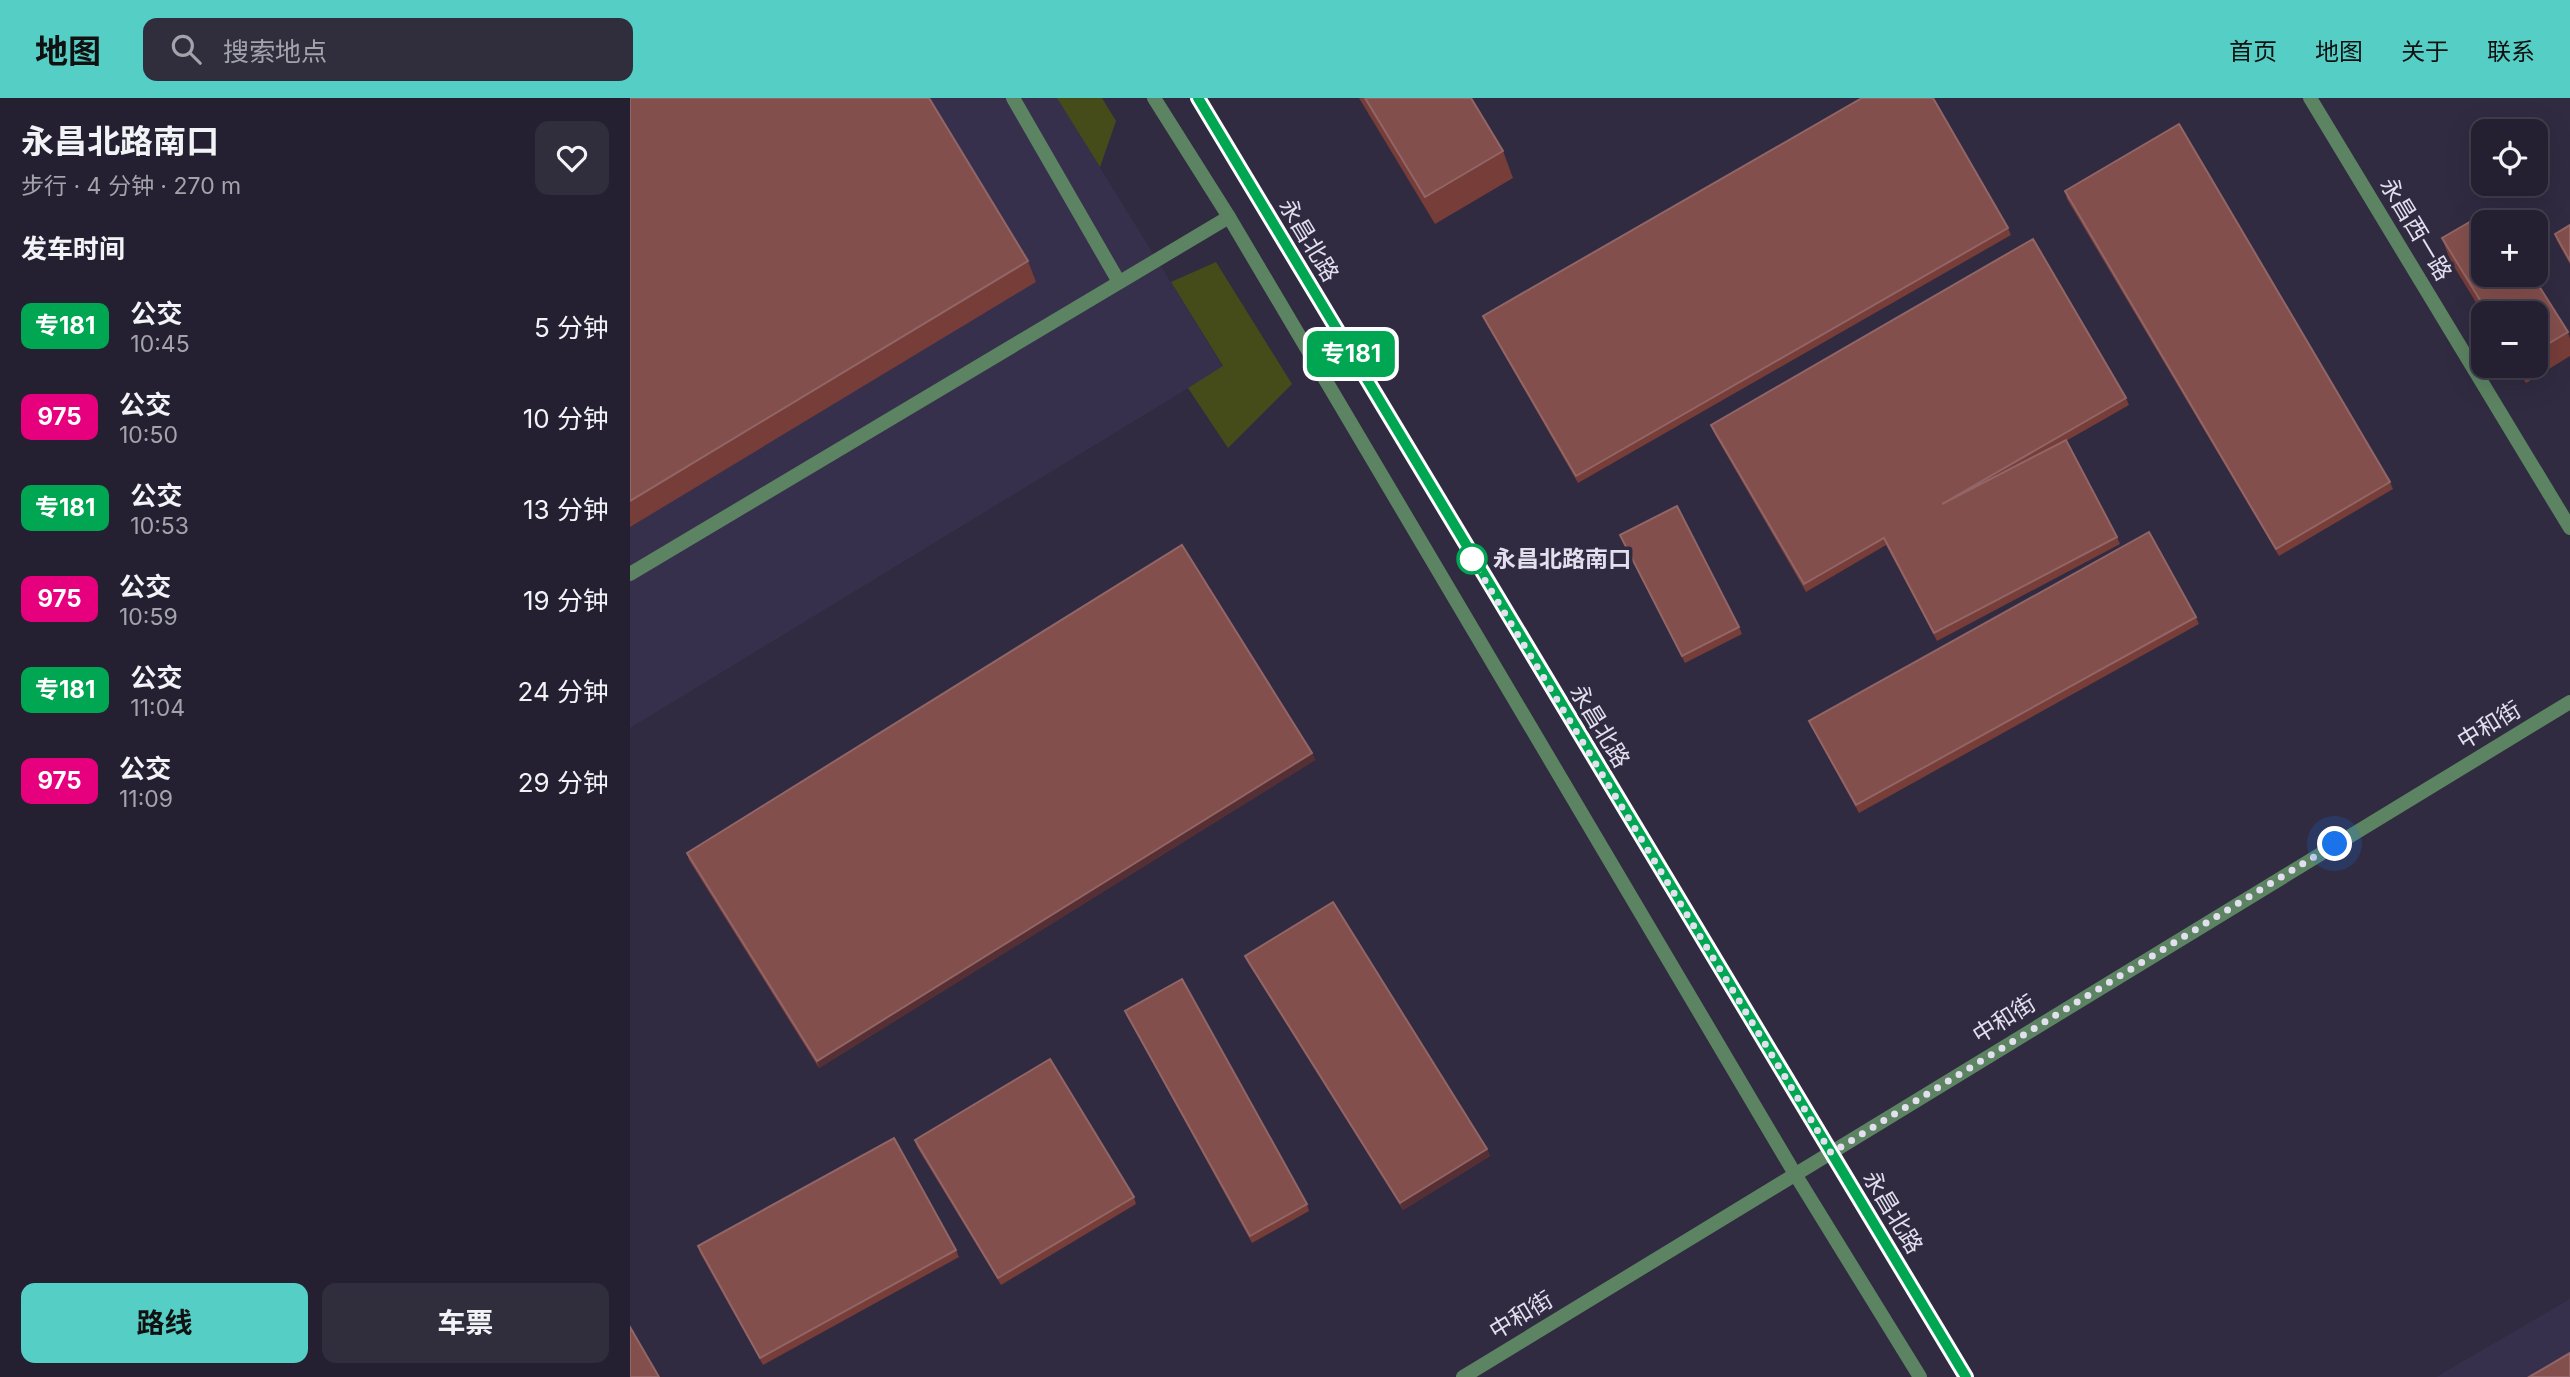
<!DOCTYPE html>
<html lang="zh">
<head>
<meta charset="utf-8">
<style>
  body { margin:0; font-family:Inter,"Noto Sans SC",sans-serif; background:#302d3d; color:#f1f3f6; height:100vh; display:flex; flex-direction:column; font-size:26px; white-space:nowrap }
  * { box-sizing:border-box; margin:0 }
  p { font-size:23px; color:#a3a3ab }
  .icon { flex:none; width:38px; height:38px; fill:none; stroke:currentColor; stroke-width:2; stroke-linecap:round; stroke-linejoin:round }
  .map { position:relative; flex:1; overflow:hidden }
  .panel { display:flex; flex-direction:column; background:#242031; width:630px }
  .panel>* { flex:none }
  .badge { padding:0 14px; border-radius:10px; font-size:24px; line-height:46px }
  .controls { position:absolute; left:1841px; top:21px; display:grid; gap:14px }
  .controls a { display:grid; place-items:center; width:77px; height:77px; border-radius:14px; background:#242031; box-shadow:0 7px 28px #0002,0 0 0 2px #413e4d; font-size:35px }
  .you { position:absolute; width:35px; height:35px; margin:-18px; border:5px solid #fff; border-radius:50%; background:#1a73e8; box-shadow:0 0 0 10px #1a73e833 }
  .map>.badge { position:absolute; translate:-50% -50%; box-shadow:0 0 0 4px #fff }
  h2 { padding:0 21px; font-size:26px; line-height:63px }
  .round { display:grid; place-items:center; flex:none; width:74px; height:74px; border-radius:14px; background:#302d3d }
  .overview { display:flex; align-items:center; justify-content:space-between; height:119px; padding:0 21px }
  h1 { font-size:33px; font-weight:700; line-height:52px }
  .button { display:flex; gap:14px; margin-top:auto; padding:14px 21px }
  .button a { flex:1; height:80px; border-radius:14px; background:#55cec5; color:#111; font-size:28px; font-weight:700; line-height:80px; text-align:center }
  .button a+a { background:#302d3d; color:#f1f3f6 }
  ul { padding:0; list-style:none }
  li { display:flex; align-items:center; gap:21px; height:91px; padding:0 21px }
  li div { flex:1 }
  li b { display:block; font-size:26px }
  li em { font-style:normal }
  li .badge { min-width:77px; font-weight:700; text-align:center }
  header { display:flex; align-items:center; gap:42px; box-sizing:border-box; height:98px; padding:0 35px; background:#55cec5; color:#111 }
  header strong { font-size:33px }
  nav { display:flex; gap:38px; margin-inline-start:auto; font-size:24px }
  .search { width:490px; height:63px; background:#302d3d; display:flex; align-items:center; gap:18px; box-sizing:border-box; padding:0 24px; border-radius:14px; color:#a3a3ab; font-size:26px }
  main { display:flex; flex:1; min-height:0 }
  .map>svg:first-child { display:block }
  .built { fill:#37304d }
  .green { fill:#464b1a }
  .lines { fill:none; stroke-linecap:round; stroke-linejoin:round }
  .service { stroke:#5c8362; stroke-width:14 }
  .minor { stroke:#5c8362; stroke-width:14 }
  .tertiary { stroke:#5c8362; stroke-width:14 }
  .wall { fill:#773d39 }
  .shaded-wall { fill:#562f34 }
  .building { fill:#834f4c; stroke:#926566; stroke-width:2 }
  .line-casing { stroke:#fff; stroke-width:16 }
  .line { stroke:#00a651; stroke-width:10 }
  .walk { stroke:#e2dfee; stroke-width:7; stroke-dasharray:0 12.6 }
  .stop-dot { fill:#fff; stroke:#00a651; stroke-width:3.5 }
  .labels { text-anchor:middle; dominant-baseline:central; stroke-width:7; stroke-linejoin:round; paint-order:stroke }
  .street-label { font-size:23px; fill:#e2dfee; stroke:#302b41 }
  .stop-label { font-size:23px; font-weight:bold; fill:#e2dfee; stroke:#302b41; text-anchor:start }
</style>
</head>
<body>
<header>
<strong>地图</strong>
<div class="search"><svg class="icon" aria-label="search" viewBox="0 0 24 24"><circle cx="10" cy="10" r="6"/><path d="M15 15l6 6"/></svg>搜索地点</div>
<nav><a>首页</a><a>地图</a><a>关于</a><a>联系</a></nav>
</header>
<main>
<section class="panel">
<div class="overview"><div><h1>永昌北路南口</h1><p>步行 · 4 分钟 · 270 m</p></div><a class="round"><svg class="icon" aria-label="heart" viewBox="0 0 24 24"><path d="M12 20l-8-8c-3-5 5-10 8-4 3-6 11-1 8 4z"/></svg></a></div>
<h2>发车时间</h2>
<ul>
<li><span class="badge" style="background:#00a651;color:#fff">专181</span><div><b>公交</b><p>10:45</p></div><em>5 分钟</em></li>
<li><span class="badge" style="background:#e6007e;color:#fff">975</span><div><b>公交</b><p>10:50</p></div><em>10 分钟</em></li>
<li><span class="badge" style="background:#00a651;color:#fff">专181</span><div><b>公交</b><p>10:53</p></div><em>13 分钟</em></li>
<li><span class="badge" style="background:#e6007e;color:#fff">975</span><div><b>公交</b><p>10:59</p></div><em>19 分钟</em></li>
<li><span class="badge" style="background:#00a651;color:#fff">专181</span><div><b>公交</b><p>11:04</p></div><em>24 分钟</em></li>
<li><span class="badge" style="background:#e6007e;color:#fff">975</span><div><b>公交</b><p>11:09</p></div><em>29 分钟</em></li>
</ul>
<div class="button"><a>路线</a><a>车票</a></div>
</section>
<div class="map">
<svg width="1940" height="1279" viewBox="0 0 1940 1279">
  <rect width="100%" height="100%" fill="#302b41"/>
  <g class="built">
    <path d="M0 0H427L593 269 0 630Z"/>
    <path d="M1940 1201V1279H1806Z"/>
  </g>
  <g class="green">
    <path d="M427 0H472L486 23 470 69Z"/>
    <path d="M586 164 662 286 598 350 558 290 593 268 541 184Z"/>
  </g>
  <g class="lines">
    <g class="service">
      <path d="M383 0 489 184"/>
      <path d="M0 476 599 119"/>
    </g>
    <path class="minor" d="M1680 0 1940 430"/>
    <g class="tertiary">
      <path d="M524 0 599 119 1165 1076 1290 1279"/>
      <path d="M568 0 1336 1279"/>
      <path d="M833 1279 1940 604"/>
    </g>
  </g>
  <g class="wall">
    <path d="M0 0 398 163 406 184 0 429Z"/>
    <path d="M729 0H841L873 53 883 80 805 126Z"/>
    <path d="M1435 93 1760 384 1763 391 1649 458 1437 101Z"/>
    <path d="M1940 127V166L1927 143 1925 136Z"/>
    <path d="M1378 130 1381 137 948 385 856 225 853 218Z"/>
    <path d="M1812 140 1938 234 1940 241V258L1896 285 1885 268H1906V215L1853 216 1820 162Z"/>
    <path d="M1496 300 1499 307 1436 343 1487 439 1490 446 1307 543 1256 447 1176 494 1084 335 1081 327Z"/>
    <path d="M990 437 1109 529 1112 536 1055 565 993 445Z"/>
    <path d="M1566 519 1569 526 1229 715 1182 630 1179 623Z"/>
    <path d="M682 655 685 662 189 970 59 762 57 755Z"/>
    <path d="M615 858 857 1051 860 1058 773 1112 618 865Z"/>
    <path d="M495 913 677 1106 679 1113 622 1145 498 920Z"/>
    <path d="M285 1042 504 1099 506 1106 371 1187 287 1049Z"/>
    <path d="M68 1148 326 1152 329 1159 133 1267 70 1155Z"/>
  </g>
  <g class="shaded-wall">
    <path d="M682 655 685 662 189 970 187 963Z"/>
    <path d="M857 1051 860 1058 773 1112 770 1105Z"/>
  </g>
  <g class="building">
    <path d="M0 0H299L398 163 0 403Z"/>
    <path d="M735 0H841L873 53 795 99Z"/>
    <path d="M1232 0H1303L1378 130 946 378 853 218Z"/>
    <path d="M1549 26 1760 384 1646 451 1435 93Z"/>
    <path d="M1862 111 1870 124H1853V177H1902L1938 234 1906 253V215H1858L1812 140Z"/>
    <path d="M1940 127V163L1925 136Z"/>
    <path d="M1403 141 1496 300 1312 406 1436 342 1487 439 1304 535 1254 440 1174 486 1081 327Z"/>
    <path d="M1047 408 1109 529 1052 558 990 437Z"/>
    <path d="M1519 434 1566 519 1226 707 1179 623Z"/>
    <path d="M552 447 682 655 187 963 57 755Z"/>
    <path d="M703 804 857 1051 770 1105 615 858Z"/>
    <path d="M552 881 677 1106 620 1138 495 913Z"/>
    <path d="M420 961 504 1099 368 1180 285 1042Z"/>
    <path d="M264 1040 326 1152 130 1260 68 1148Z"/>
    <path d="M0 1229 29 1279H0Z"/>
    <path d="M1940 1255V1279H1899Z"/>
  </g>
  <g class="lines">
    <g class="line-casing">
      <path id="line" d="M568 0 1336 1279"/>
    </g>
    <use href="#line" class="line"/>
    <path class="walk" d="M842 461 1201 1055 1705 746"/>
  </g>
  <circle class="stop-dot" cx="842" cy="461" r="14"/>
  <g class="labels">
    <g class="street-label">
      <text transform="translate(1786 131) rotate(59)">永昌西一路</text>
      <text transform="translate(679 142) rotate(59)">永昌北路</text>
      <text transform="translate(1859 627) rotate(-31)">中和街</text>
      <text transform="translate(970 628) rotate(59)">永昌北路</text>
      <text transform="translate(1374 921) rotate(-32)">中和街</text>
      <text transform="translate(1263 1114) rotate(59)">永昌北路</text>
      <text transform="translate(891 1217) rotate(-31)">中和街</text>
    </g>
    <g class="stop-label">
      <text x="863" y="461">永昌北路南口</text>
    </g>
  </g>
</svg>
<div class="controls">
<a><svg class="icon" aria-label="locate" viewBox="0 0 24 24"><circle cx="12" cy="12" r="6"/><path d="M12 2v4M12 18v4M2 12h4M18 12h4"/></svg></a>
<a>+</a>
<a>−</a>
</div>
<div class="you" style="left:1705px;top:746px"></div>
<b class="badge" style="left:721px;top:256px;background:#00a651;color:#fff">专181</b>
</div>
</main>
</body>
</html>
